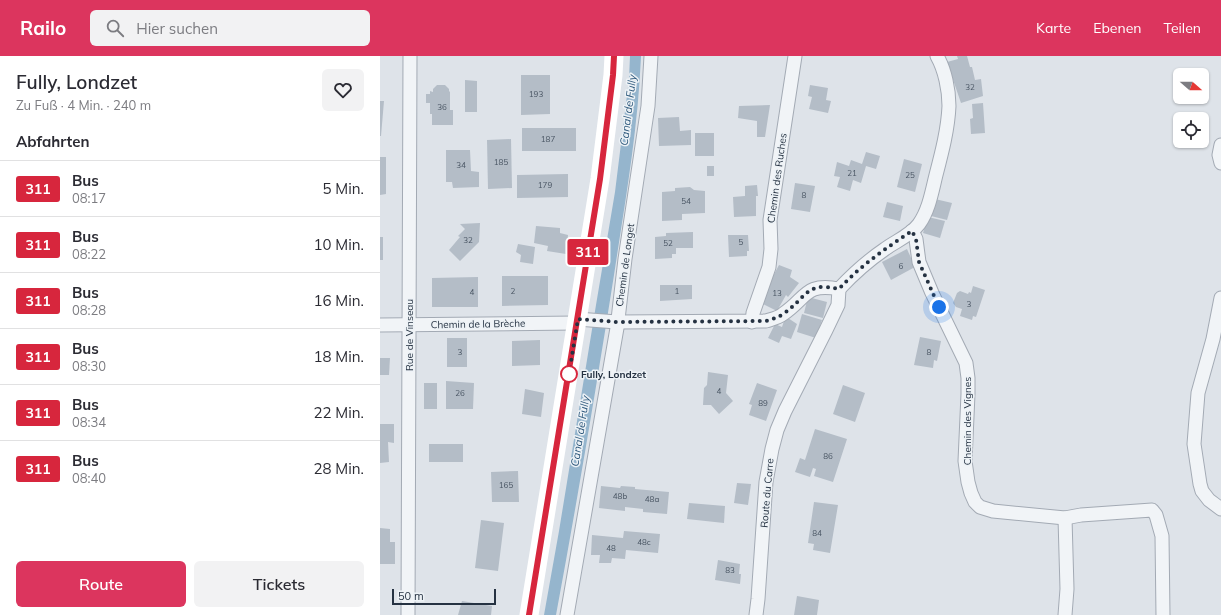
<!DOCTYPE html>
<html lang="de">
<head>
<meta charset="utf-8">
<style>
  body { margin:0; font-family:Mulish,sans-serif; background:#f2f2f3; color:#2b2b33; height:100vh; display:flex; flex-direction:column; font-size:15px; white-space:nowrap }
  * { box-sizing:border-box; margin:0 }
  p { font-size:13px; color:#7c7c81 }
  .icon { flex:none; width:22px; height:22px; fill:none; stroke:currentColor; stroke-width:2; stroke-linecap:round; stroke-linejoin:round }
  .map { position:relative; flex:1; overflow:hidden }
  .drawer { display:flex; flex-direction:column; background:#fff; width:380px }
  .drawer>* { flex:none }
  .badge { padding:0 8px; border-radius:3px; font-size:14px; line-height:26px }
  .needle { width:26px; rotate:110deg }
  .controls { position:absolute; left:793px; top:12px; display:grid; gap:8px }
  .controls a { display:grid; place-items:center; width:36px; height:36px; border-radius:6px; background:#fff; box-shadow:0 1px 3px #0004; font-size:20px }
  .scale { position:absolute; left:12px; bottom:10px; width:104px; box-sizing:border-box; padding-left:4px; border:2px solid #253242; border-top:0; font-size:11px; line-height:14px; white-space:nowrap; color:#253242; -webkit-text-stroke:3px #edf2f6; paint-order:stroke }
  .you { position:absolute; width:20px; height:20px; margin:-10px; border:3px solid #fff; border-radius:50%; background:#1a73e8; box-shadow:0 0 0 6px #1a73e833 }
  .map>.badge { position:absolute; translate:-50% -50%; box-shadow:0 0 0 2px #fff }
  h2 { padding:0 16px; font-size:15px; line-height:36px }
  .round { display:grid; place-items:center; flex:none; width:42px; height:42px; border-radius:6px; background:#f2f2f3 }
  .overview { display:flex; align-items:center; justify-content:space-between; height:68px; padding:0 16px }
  h1 { font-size:19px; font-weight:600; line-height:30px }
  .button { display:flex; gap:8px; margin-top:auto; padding:8px 16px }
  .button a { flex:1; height:46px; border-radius:6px; background:#dc355e; color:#fff; font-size:16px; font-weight:600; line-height:46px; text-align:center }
  .button a+a { background:#f2f2f3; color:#2b2b33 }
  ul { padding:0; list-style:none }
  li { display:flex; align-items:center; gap:12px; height:56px; padding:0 16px; border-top:1px solid #e1e1e2 }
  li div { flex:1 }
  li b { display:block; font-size:15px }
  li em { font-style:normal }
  li .badge { min-width:44px; font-weight:700; text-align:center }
  header { display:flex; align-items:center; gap:24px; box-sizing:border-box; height:56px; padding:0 20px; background:#dc355e; color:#fff }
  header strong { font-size:19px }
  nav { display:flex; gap:22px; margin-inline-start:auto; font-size:14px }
  .search { width:280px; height:36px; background:#f2f2f3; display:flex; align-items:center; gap:10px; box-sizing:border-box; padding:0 14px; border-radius:6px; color:#7c7c81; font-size:15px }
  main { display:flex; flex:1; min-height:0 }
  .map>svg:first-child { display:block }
  .water { fill:#95b5cd }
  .building { fill:#b4bdc7 }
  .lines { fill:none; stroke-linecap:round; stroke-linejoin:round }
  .minor-casing { stroke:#a3aab4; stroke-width:15 }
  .minor { stroke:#f1f4f7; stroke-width:13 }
  .secondary { stroke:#fff; stroke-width:19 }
  .line-casing { stroke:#fff; stroke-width:9 }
  .line { stroke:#d7263d; stroke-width:6 }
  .walk { stroke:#253242; stroke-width:4; stroke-dasharray:0 7.2 }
  .stop-dot { fill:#fff; stroke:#d7263d; stroke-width:2 }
  .labels { text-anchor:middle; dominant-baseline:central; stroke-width:3; stroke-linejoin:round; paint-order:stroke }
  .number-label { font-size:8px; fill:#495563 }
  .street-label { font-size:10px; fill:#253242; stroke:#edf2f6 }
  .stop-label { font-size:10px; font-weight:bold; fill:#253242; stroke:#edf2f6; text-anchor:start }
  .water-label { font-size:11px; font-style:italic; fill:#2b567a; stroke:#edf2f6 }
</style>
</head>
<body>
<header>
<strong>Railo</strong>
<div class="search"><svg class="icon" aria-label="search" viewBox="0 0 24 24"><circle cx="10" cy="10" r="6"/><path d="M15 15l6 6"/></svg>Hier suchen</div>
<nav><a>Karte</a><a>Ebenen</a><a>Teilen</a></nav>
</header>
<main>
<section class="drawer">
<div class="overview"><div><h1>Fully, Londzet</h1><p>Zu Fuß · 4 Min. · 240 m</p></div><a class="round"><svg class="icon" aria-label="heart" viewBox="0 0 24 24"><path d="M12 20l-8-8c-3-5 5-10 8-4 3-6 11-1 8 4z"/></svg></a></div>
<h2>Abfahrten</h2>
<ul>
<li><span class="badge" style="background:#d7263d;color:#fff">311</span><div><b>Bus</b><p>08:17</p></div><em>5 Min.</em></li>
<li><span class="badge" style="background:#d7263d;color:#fff">311</span><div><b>Bus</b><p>08:22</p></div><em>10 Min.</em></li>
<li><span class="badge" style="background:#d7263d;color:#fff">311</span><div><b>Bus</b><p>08:28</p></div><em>16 Min.</em></li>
<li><span class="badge" style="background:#d7263d;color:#fff">311</span><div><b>Bus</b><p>08:30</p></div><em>18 Min.</em></li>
<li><span class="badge" style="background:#d7263d;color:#fff">311</span><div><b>Bus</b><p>08:34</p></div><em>22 Min.</em></li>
<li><span class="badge" style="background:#d7263d;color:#fff">311</span><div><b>Bus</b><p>08:40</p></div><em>28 Min.</em></li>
</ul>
<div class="button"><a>Route</a><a>Tickets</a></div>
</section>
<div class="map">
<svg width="841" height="559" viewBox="0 0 841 559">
  <rect width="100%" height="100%" fill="#dee3e9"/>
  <path class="water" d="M250 0H261C258 74 245 146 234 219 216 333 197 446 176 559H164L179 475 216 249 235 136 249 23Z"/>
  <g class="building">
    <path d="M577 0H587L590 11H592L595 24 601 23 603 40 581 47 567 6 578 3Z"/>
    <path d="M141 19H170V58L141 59Z"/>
    <path d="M85 24 97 25V56H85Z"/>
    <path d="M57 29H65L69 33V35L70 36V54H73V69H52V58H50V47H46V38H50V35L53 36V33Z"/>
    <path d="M430 29 448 32 446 44 451 45 448 57 429 53 432 41 428 40Z"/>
    <path d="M0 45H4L1 80H0Z"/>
    <path d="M603 47 605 77 591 78 590 63 593 62 592 48Z"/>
    <path d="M390 49 385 81H377V65L358 62 359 50Z"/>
    <path d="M299 61 300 75 311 74V89L279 90 278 62Z"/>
    <rect x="142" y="72" width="54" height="23"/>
    <rect x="315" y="77" width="19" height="23"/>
    <path d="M131 83 132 132 108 133 107 84Z"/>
    <path d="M66 94H90L91 115 99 116V131L73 132 72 126H66Z"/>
    <path d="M486 96 500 100 496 113 486 110 481 127 473 124 470 135 457 131 460 121 454 120 457 106 469 110 471 104 482 108Z"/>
    <path d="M0 101H6V138L0 139Z"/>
    <path d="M524 103 542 108 535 136 517 131Z"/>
    <rect x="327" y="110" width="7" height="10"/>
    <path d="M188 118V141L137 142V119Z"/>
    <path d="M415 127 435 130 430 156 411 153Z"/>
    <path d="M377 129 378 140H376V160L354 161 353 141 365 140V130Z"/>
    <path d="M310 131 314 134 325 135V157L302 158V164L282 165V136L295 135V132Z"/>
    <path d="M555 143 572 147 567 164 551 160Z"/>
    <path d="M507 146 523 150 520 165 503 161Z"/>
    <path d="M548 161 565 165 560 182 543 177Z"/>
    <path d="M100 167 99 186 80 205 69 194 80 181 78 180 85 173 80 168Z"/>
    <path d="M156 170 180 172V177L188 179 186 198 167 195 168 190 154 187Z"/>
    <path d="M313 176V192H296V198H292V202L275 203V181L286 180V177Z"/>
    <path d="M348 179H368L369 195H367V200L349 201Z"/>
    <rect x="0" y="181" width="3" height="23"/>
    <path d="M138 188 155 191 153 208 140 206 141 199 136 196Z"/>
    <path d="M527 193 535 211 511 224 502 206Z"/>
    <path d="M399 209 412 214 410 221 419 227 408 241 406 239 397 255 379 246Z"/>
    <path d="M122 220H168V249L122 250Z"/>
    <path d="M98 221V251H52V222Z"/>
    <path d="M280 229H312V243L280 245Z"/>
    <path d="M593 230 605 234 596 261 593 260 592 264 580 260 582 253 576 251 573 247 577 237 580 235 588 238 589 236 591 237Z"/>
    <path d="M428 241 447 246 443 262 424 257Z"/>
    <path d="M422 258 442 264 436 282 417 276Z"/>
    <path d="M408 262 417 268 411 283 402 280 399 287 388 282 395 268 402 271 404 265Z"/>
    <path d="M540 281 561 285 557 305 554 304 553 312 534 309Z"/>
    <rect x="67" y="282" width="20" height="29"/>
    <path d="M160 284V309L132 310V285Z"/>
    <path d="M0 302H10L9 319H0Z"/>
    <path d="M328 316 348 319 346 337 353 345 339 358 331 349H323L324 332 327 329Z"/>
    <path d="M66 325 94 327 93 353H66Z"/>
    <rect x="44" y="327" width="13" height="26"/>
    <path d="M377 327 397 334 386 365 369 359 372 349 369 348Z"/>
    <path d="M463 329 485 337 475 366 453 358Z"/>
    <path d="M145 333 164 337 161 361 142 358Z"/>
    <path d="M0 368H14V387L8 386 9 406 0 407Z"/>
    <path d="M435 373 467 383 453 426 434 420 436 413 433 412 430 421 415 416 420 402 425 404Z"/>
    <rect x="49" y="388" width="34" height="18"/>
    <path d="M138 415 139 446H112L111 416Z"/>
    <path d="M357 427 371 428 368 449 354 447Z"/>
    <path d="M221 430 240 432 241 430 255 431V433L289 436 287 458 263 456V453L245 451V455L219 452Z"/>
    <path d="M434 446 458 449 450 497 433 494 434 488 428 487Z"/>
    <path d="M309 447 345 450 344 467 307 463Z"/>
    <path d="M101 464 124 467 118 515 95 512Z"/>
    <path d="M0 472 10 473V486H15V508H0Z"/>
    <path d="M244 475 280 478 278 497 246 494 245 503 232 502 231 507H219L220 499H211L212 479 243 482Z"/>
    <path d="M338 504 360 508 359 518H361L360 528 335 524Z"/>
    <path d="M417 540 439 544 437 559H414Z"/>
    <path d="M82 545 112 550 111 559H78Z"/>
  </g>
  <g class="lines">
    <g class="minor-casing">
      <g id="minor">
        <path d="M841 89 839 99 841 107"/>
        <path d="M532 175 536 183 539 206 552 237 586 307 588 322V338L585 405 588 426 591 437 595 446 600 451 613 455 685 462 701 459 772 454 776 459 782 480 783 559"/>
        <path d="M459 233C473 218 489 204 505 193 516 185 531 179 539 168 549 154 552 135 556 119 562 96 568 73 569 50 569 34 565 14 557 0"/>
        <path d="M841 242 833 283 818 337 814 388 820 428 822 435 829 444 841 453"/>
        <path d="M197 263 237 266 386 265C392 263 398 262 403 258 426 243 425 226 459 233"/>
        <path d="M372 266 373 257 389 211 391 193 390 164 415 0"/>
        <path d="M0 269 197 267"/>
        <path d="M685 462 687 533 685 559"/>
        <path d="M28 559 30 0"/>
        <path d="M187 559 237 272 245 203 268 50 271 0"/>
        <path d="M376 559 378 543 386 426 392 393 397 374 405 355 446 274 458 249 459 233"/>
      </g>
    </g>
    <use href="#minor" class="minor"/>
    <path class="secondary" d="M149 559 220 123 233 19 234 0"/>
  </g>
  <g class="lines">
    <g class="line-casing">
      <path id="line" d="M149 559 220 123 233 19 234 0"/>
    </g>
    <use href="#line" class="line"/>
    <path class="walk" d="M189 318 198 263 237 266 386 265C392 263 398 262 403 258 427 242 425 225 459 233 480 210 506 192 532 175L536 183 539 206 559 251"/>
  </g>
  <circle class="stop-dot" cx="189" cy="318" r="8"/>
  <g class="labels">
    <g class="number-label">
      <text x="590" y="31">32</text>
      <text x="156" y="38">193</text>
      <text x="62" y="51">36</text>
      <text x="168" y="83">187</text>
      <text x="121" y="106">185</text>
      <text x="81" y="109">34</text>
      <text x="472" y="117">21</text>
      <text x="530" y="119">25</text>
      <text x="165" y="129">179</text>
      <text x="424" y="139">8</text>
      <text x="306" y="145">54</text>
      <text x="88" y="184">32</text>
      <text x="361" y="186">5</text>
      <text x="288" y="187">52</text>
      <text x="521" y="210">6</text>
      <text x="133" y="235">2</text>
      <text x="297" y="235">1</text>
      <text x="92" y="236">4</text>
      <text x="397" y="237">13</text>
      <text x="589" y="248">3</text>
      <text x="80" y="296">3</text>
      <text x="549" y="296">8</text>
      <text x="339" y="335">4</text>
      <text x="80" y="337">26</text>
      <text x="383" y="347">89</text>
      <text x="448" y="400">86</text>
      <text x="126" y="429">165</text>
      <text x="240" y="440">48b</text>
      <text x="272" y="443">48a</text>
      <text x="437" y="477">84</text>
      <text x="264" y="486">48c</text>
      <text x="231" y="492">48</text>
      <text x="350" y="514">83</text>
    </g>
    <g class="street-label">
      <text transform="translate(397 122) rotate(-82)">Chemin des Ruches</text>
      <text transform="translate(245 209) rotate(-82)">Chemin de Longet</text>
      <text transform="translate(98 268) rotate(-1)">Chemin de la Brèche</text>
      <text transform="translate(29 279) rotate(-90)">Rue de Vinseau</text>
      <text transform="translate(587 365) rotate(-90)">Chemin des Vignes</text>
      <text transform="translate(387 437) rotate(-85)">Route du Carre</text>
    </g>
    <g class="stop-label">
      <text x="201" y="318">Fully, Londzet</text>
    </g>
    <g class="water-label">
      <text transform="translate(248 54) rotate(-83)">Canal de Fully</text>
      <text transform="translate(200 375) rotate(-81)">Canal de Fully</text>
    </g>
  </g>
</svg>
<div class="controls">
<a><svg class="needle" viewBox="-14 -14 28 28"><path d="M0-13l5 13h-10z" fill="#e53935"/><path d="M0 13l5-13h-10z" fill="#7c7c81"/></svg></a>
<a><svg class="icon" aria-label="locate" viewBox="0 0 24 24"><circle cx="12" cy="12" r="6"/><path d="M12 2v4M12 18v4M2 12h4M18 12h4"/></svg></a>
</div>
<div class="scale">50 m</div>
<div class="you" style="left:559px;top:251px"></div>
<b class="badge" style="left:208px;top:196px;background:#d7263d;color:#fff">311</b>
</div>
</main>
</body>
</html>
